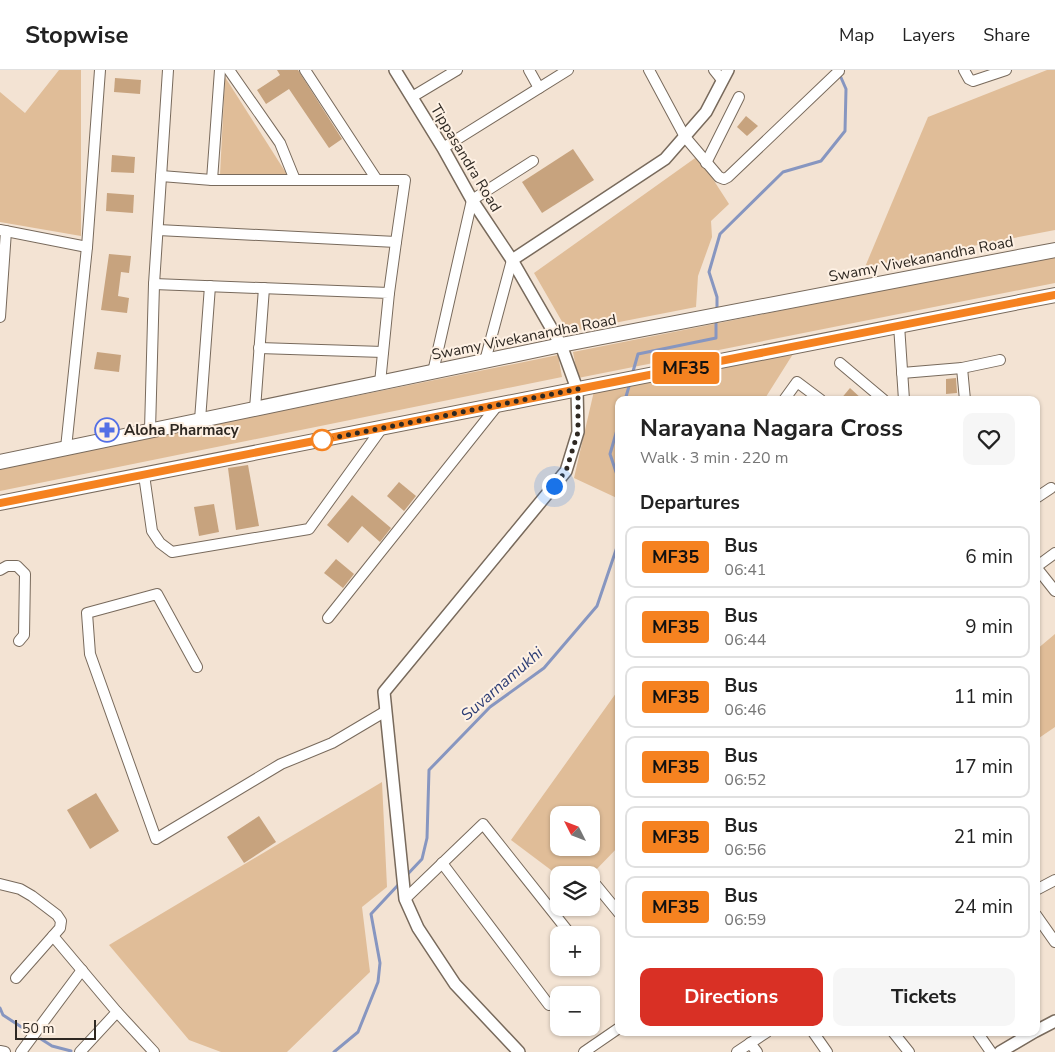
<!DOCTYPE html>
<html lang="en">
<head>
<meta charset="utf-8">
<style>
  body { margin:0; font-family:"Nunito Sans",sans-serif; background:#f6f6f6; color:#222; height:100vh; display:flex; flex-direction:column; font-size:19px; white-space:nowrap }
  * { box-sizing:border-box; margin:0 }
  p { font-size:16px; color:#767676 }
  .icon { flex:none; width:28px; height:28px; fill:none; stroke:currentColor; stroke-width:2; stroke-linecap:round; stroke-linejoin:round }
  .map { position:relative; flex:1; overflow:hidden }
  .panel { position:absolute; left:615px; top:326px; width:425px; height:640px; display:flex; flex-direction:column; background:#fff; border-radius:10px; box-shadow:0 1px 4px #0004 }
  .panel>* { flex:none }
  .badge { padding:0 10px; border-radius:4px; font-size:18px; line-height:32px }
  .needle { width:32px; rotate:312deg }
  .fabs { position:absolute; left:550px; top:736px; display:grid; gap:10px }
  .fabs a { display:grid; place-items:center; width:50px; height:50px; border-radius:10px; background:#fff; box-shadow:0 1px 4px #0004; font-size:25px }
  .scale { position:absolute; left:15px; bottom:12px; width:81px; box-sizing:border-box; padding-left:5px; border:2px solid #2e2822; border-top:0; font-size:14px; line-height:18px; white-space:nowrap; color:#2e2822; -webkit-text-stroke:4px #fef1e4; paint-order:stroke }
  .you { position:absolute; width:25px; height:25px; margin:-12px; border:4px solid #fff; border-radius:50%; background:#1a73e8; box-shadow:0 0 0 8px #1a73e833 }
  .map>.badge { position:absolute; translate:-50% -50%; box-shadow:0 0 0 2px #fff }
  h2 { padding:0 25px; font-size:19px; line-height:45px }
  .round { display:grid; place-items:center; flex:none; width:52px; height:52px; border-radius:10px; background:#f6f6f6 }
  .head { display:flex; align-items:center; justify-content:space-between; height:85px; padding:0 25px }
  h1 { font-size:24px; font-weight:700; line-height:38px }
  .button { display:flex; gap:10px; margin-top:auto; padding:10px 25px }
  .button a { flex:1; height:58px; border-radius:10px; background:#d93025; color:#fff; font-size:20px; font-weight:700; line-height:58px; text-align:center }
  .button a+a { background:#f6f6f6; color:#222 }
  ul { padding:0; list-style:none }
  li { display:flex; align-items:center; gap:15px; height:62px; margin:0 10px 8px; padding:0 15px; border:2px solid #e0e0e0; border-radius:10px }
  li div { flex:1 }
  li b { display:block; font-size:19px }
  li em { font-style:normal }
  li .badge { min-width:55px; font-weight:700; text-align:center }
  header { display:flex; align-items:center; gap:30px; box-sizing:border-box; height:70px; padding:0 25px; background:#fff; border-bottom:1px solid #e0e0e0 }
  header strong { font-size:24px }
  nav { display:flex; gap:28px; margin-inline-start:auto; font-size:18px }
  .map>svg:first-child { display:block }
  .green { fill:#e0bd98; fill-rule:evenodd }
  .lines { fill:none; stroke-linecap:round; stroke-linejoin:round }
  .stream { stroke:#8796c0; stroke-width:3 }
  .building { fill:#c7a37e }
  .minor-casing { stroke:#786a5c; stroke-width:12 }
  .tertiary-casing { stroke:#786a5c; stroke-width:14 }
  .secondary-casing { stroke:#786a5c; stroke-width:16 }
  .minor { stroke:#fff; stroke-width:10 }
  .tertiary { stroke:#fff; stroke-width:11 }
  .secondary { stroke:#fff; stroke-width:14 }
  .line-casing { stroke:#fff; stroke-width:11 }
  .line { stroke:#f58220; stroke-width:8 }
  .walk { stroke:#2e2822; stroke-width:5; stroke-dasharray:0 9 }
  .stop-dot { fill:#fff; stroke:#f58220; stroke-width:2.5 }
  .labels { text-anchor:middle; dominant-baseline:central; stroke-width:4; stroke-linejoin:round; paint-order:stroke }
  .street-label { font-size:15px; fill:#2e2822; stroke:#fef1e4 }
  .poi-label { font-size:15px; font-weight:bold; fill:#2e2822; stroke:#fef1e4; text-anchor:start }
  .water-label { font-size:16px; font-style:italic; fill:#2e3e75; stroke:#fef1e4 }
</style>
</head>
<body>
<header>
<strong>Stopwise</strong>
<nav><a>Map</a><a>Layers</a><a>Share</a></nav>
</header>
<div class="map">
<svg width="1055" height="982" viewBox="0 0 1055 982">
  <rect width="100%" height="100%" fill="#f3e3d3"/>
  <g class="green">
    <path d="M59 0H81V166L0 152V22L25 43Z"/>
    <path d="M1047 0H1055V160L865 197 928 47Z"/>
    <path d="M225 7 288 106 220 105Z"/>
    <path d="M698 86 729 134 711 151 712 167 698 206 696 237 568 262 534 203Z"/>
    <path d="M1055 186V213L578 308 573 282Z"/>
    <path d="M793 284 764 330H619V429L574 408 594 321Z"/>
    <path d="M558 285 562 307 0 421V398Z"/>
    <path d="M1055 564V657L1036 670V580Z"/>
    <path d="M619 619V776L591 805 559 806 511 770ZM559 745H591V778H559Z"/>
    <path d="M382 712 387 817 362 837 370 902 287 982H221L189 970 109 875Z"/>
  </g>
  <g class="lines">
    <g class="stream">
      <path d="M717 242V227L709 202 720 164 783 102 821 91 845 61 846 19 839 3"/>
      <path d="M632 305 638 284 716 268V248"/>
      <path d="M625 330 630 313"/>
      <path d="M619 353 610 384 619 411"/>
      <path d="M405 807 422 789 427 768 429 700 490 637 544 598 597 536 619 471"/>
      <path d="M0 938 3 945 26 960"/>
      <path d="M41 969 52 976 71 981"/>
      <path d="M334 982 358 962 378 912 380 893 371 844 399 814"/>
    </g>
  </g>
  <g class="building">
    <path d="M277 0H298L342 69 329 78 289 19 266 34 257 20 280 5Z"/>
    <path d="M115 8 141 10 140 24 114 22Z"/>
    <path d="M746 46 758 56 747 66 737 57Z"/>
    <path d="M573 79 594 110 542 143 522 112Z"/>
    <path d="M112 85 135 87 134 103 111 102Z"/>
    <path d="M107 123 134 125 133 143 106 141Z"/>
    <path d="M109 184 131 186 129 203 121 202 118 226 129 228 127 243 101 240Z"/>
    <path d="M97 282 121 285 119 302 94 299Z"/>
    <path d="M956 308 957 323 946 324V309Z"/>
    <path d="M850 318 863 330H840Z"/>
    <path d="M248 395 259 456 236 460 228 398Z"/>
    <path d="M399 412 416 426 404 441 387 426Z"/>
    <path d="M352 425 391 458 380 472 362 456 348 473 327 455Z"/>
    <path d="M214 434 219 462 199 466 194 437Z"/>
    <path d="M336 489 354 504 343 518 324 503Z"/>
    <path d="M96 723 119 761 90 779 67 740Z"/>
    <path d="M259 746 276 772 244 793 227 767Z"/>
  </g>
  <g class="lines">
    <g class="minor-casing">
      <g id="minor">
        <path d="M229 0 280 73 295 110"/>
        <path d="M305 0 377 110"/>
        <path d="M529 0 539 18"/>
        <path d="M649 0 685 67 719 107 724 109 728 107 839 1"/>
        <path d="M714 0 722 10"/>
        <path d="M964 0 969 9 973 11 1006 0"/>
        <path d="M412 27 457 0"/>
        <path d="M443 78 568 0"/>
        <path d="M706 93 739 27"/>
        <path d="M161 106 212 110H405L396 172"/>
        <path d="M212 110 220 0"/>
        <path d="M0 160 87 177"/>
        <path d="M158 160 396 172 389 223"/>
        <path d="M154 214 389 223 380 313"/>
        <path d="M0 247 6 161"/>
        <path d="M899 255 904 330"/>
        <path d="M259 278 383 282"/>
        <path d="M485 291 512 190"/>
        <path d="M840 293 884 330"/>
        <path d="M962 298 1000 290"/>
        <path d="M433 302 472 130 533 91"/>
        <path d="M902 303 962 298 965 330"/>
        <path d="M784 330 797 312 821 330"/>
        <path d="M255 339 264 218"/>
        <path d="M200 350 210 216"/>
        <path d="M150 360 154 214 168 0"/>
        <path d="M66 378 87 177 100 0"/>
        <path d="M144 405 152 461 160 473 172 482 309 459 382 358"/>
        <path d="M1036 428 1051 418"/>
        <path d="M1036 497 1055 521"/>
        <path d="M1036 497 1055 483"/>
        <path d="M0 500 7 496H17L25 504 24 565 19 571"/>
        <path d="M328 548 497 336"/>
        <path d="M197 597 157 524 87 543 90 584 156 769 281 694 332 673 386 641"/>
        <path d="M442 793 549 935"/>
        <path d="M0 814 20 819 32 826 57 845 61 851 60 858 16 908"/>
        <path d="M596 815 619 843"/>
        <path d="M1036 820 1055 810"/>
        <path d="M405 829 483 754 571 865"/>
        <path d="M1036 845 1055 872"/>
        <path d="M53 866 117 942 80 982"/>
        <path d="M117 942 154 982"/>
        <path d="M813 962 827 982"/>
        <path d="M893 962 909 982"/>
        <path d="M977 962 991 982"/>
        <path d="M750 973 757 982"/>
        <path d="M0 981 5 982"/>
        <path d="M21 982 82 900"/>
        <path d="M584 982 619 958"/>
        <path d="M737 982 767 962"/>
      </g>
    </g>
    <g class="tertiary-casing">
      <g id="tertiary">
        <path d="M395 0 443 78 472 130 512 190 561 275 577 319 578 362 566 401 384 622 405 829 418 858 455 914 519 982"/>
        <path d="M512 190 665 89 706 42 728 0"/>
        <path d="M1036 961 1055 951"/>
        <path d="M1000 982 1034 962"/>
      </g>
    </g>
    <g class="secondary-casing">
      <g id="secondary">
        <path d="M0 392 561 275 1055 180"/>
        <path d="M0 433 1055 225"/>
      </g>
    </g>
    <use href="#minor" class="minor"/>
    <use href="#tertiary" class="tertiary"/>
    <use href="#secondary" class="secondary"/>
  </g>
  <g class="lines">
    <g class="line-casing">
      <path id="line" d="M0 433 1055 225"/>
    </g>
    <use href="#line" class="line"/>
    <path class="walk" d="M322 370 578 319V362L566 401 554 416"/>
  </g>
  <defs>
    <g id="pharmacy-ring" transform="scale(1.25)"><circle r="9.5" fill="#fef1e4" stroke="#536fe5" stroke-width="1.5"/><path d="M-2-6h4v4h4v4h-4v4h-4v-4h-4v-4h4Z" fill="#536fe5"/></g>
  </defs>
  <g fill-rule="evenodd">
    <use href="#pharmacy-ring" x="107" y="360"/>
  </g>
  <circle class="stop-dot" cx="322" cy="370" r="10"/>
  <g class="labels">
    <g class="street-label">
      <text transform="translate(466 88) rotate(59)">Tippasandra Road</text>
      <text transform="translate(921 189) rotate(-11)">Swamy Vivekanandha Road</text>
      <text transform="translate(524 267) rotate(-11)">Swamy Vivekanandha Road</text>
    </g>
    <g class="poi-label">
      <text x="124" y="360">Aloha Pharmacy</text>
    </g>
    <g class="water-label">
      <text transform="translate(502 614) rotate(-41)">Suvarnamukhi</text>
    </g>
  </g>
</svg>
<div class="fabs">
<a><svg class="needle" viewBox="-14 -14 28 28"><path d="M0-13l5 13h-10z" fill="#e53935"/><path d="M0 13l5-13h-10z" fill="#767676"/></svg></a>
<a><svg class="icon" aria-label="layers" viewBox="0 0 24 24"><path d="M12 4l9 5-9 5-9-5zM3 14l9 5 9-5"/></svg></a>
<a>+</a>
<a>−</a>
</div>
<div class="scale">50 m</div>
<div class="you" style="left:554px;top:416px"></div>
<b class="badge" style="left:686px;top:298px;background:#f58220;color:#111">MF35</b>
<section class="panel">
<div class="head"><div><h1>Narayana Nagara Cross</h1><p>Walk · 3 min · 220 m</p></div><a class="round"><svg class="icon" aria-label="heart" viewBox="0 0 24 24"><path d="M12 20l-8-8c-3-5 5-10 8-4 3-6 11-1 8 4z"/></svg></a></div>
<h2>Departures</h2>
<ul>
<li><span class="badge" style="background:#f58220;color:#111">MF35</span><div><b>Bus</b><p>06:41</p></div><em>6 min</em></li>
<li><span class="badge" style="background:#f58220;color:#111">MF35</span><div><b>Bus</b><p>06:44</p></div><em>9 min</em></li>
<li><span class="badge" style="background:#f58220;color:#111">MF35</span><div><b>Bus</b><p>06:46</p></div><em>11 min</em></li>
<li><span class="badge" style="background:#f58220;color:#111">MF35</span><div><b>Bus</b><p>06:52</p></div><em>17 min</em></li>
<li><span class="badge" style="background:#f58220;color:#111">MF35</span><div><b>Bus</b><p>06:56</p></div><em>21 min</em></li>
<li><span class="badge" style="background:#f58220;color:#111">MF35</span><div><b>Bus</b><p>06:59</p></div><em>24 min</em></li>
</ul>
<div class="button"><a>Directions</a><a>Tickets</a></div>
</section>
</div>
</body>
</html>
